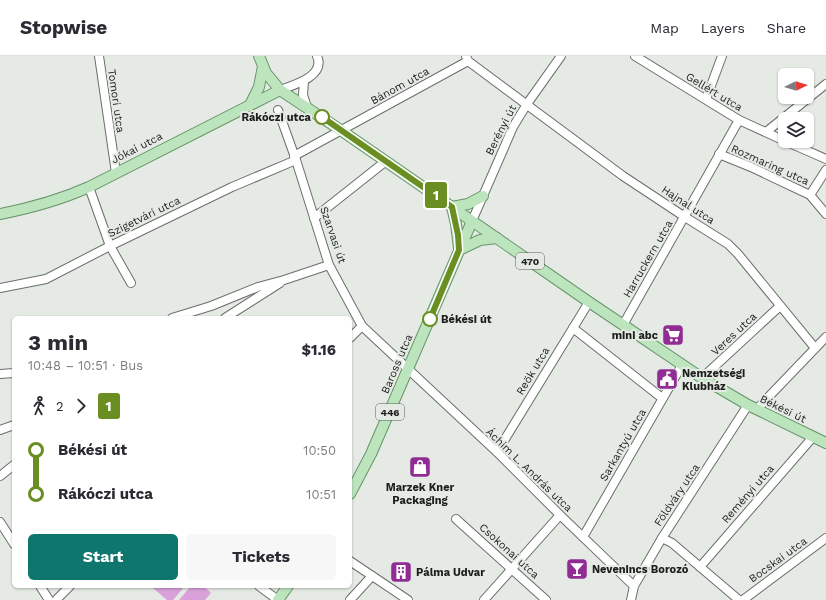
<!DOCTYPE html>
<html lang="en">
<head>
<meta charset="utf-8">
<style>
  body { margin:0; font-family:"Work Sans",sans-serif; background:#f7f7f7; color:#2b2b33; height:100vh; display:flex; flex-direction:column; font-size:15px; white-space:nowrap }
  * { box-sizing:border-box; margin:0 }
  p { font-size:13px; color:#7c7c81 }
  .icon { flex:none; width:22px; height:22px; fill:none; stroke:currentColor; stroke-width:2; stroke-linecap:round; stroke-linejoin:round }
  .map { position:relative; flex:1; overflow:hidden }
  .sheet { position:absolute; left:12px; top:260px; width:340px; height:272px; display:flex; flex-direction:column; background:#fff; border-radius:6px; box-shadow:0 1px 3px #0004 }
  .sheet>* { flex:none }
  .badge { padding:0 8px; border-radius:3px; font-size:14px; line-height:26px }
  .needle { width:26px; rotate:85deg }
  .buttons { position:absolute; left:778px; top:12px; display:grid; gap:8px }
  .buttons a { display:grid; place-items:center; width:36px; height:36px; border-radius:6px; background:#fff; box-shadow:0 1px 3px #0004; font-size:20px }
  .map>.badge { position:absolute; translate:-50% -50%; box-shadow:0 0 0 2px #fff }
  .legs { display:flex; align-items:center; gap:6px; height:44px; padding:0 16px; font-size:13px }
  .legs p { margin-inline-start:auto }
  .summary { display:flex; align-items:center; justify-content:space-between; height:68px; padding:0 16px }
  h1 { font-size:22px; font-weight:700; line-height:30px }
  .action { display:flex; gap:8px; margin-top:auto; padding:8px 16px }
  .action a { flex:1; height:46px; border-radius:6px; background:#0f766e; color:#fff; font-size:16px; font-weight:700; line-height:46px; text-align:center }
  .action a+a { background:#f7f7f7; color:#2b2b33 }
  ul { padding:0 16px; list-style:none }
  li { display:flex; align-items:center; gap:14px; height:44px; font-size:15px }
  li i { display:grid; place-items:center; width:6px; height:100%; margin:0 5px; background:currentColor }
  li i::after { content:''; width:10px; height:10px; margin:-5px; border:3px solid; border-radius:50%; background:#fff }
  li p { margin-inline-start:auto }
  li:first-child i { background:linear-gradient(#0000 50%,currentColor 0) }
  li:last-child i { background:linear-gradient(currentColor 50%,#0000 0) }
  header { display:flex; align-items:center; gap:24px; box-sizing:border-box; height:56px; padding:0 20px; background:#fff; border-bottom:1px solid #e1e1e2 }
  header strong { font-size:19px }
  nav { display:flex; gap:22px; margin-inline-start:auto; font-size:14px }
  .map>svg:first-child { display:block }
  .green { fill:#d9a1d9 }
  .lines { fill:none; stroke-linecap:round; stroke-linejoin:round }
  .minor-casing { stroke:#6b6f6b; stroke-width:10 }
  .major-casing { stroke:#679469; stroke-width:12 }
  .minor { stroke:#fff; stroke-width:8 }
  .major { stroke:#bce5be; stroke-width:10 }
  .line-1-casing { stroke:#fff; stroke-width:9 }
  .line-1 { stroke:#6b8e23; stroke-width:6 }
  .stop-1-dot { fill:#fff; stroke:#6b8e23; stroke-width:2 }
  .labels { text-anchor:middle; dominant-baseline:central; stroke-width:4; stroke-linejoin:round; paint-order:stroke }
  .shield { fill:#e5eae5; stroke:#595c59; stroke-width:1 }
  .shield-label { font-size:10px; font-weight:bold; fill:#1d1f1d }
  .street-label { font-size:11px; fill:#1d1f1d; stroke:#e5eae5 }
  .stop-label { font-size:11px; font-weight:bold; fill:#1d1f1d; stroke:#e5eae5; text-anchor:end }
  .poi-label { font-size:11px; font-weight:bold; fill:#1d1f1d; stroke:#e5eae5; text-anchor:start }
</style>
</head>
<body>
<header>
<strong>Stopwise</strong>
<nav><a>Map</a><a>Layers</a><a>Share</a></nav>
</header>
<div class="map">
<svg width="826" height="544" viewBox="0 0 826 544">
  <rect width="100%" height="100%" fill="#e5eae5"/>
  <g class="green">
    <path d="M155 530H185L173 544H167L153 532Z"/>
    <path d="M191 530H204L211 537 205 544H179Z"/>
  </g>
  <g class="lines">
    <g class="minor-casing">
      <g id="minor">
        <path d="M99 0 116 117"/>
        <path d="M466 0 468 5 623 120 685 161 728 188 738 198 815 292"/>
        <path d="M635 0 739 64 785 85"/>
        <path d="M304 25 303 39 307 51"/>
        <path d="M280 34C294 29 326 20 317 0"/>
        <path d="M706 43 722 0"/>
        <path d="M278 54 296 104 329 209 362 270 497 396 560 459 634 530"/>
        <path d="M766 76 826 28"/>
        <path d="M785 85 826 103"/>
        <path d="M719 98 751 111 810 139 826 158"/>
        <path d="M294 100 468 5"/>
        <path d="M89 131 110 190 131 227"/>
        <path d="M810 139 826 114"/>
        <path d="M314 162 386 105"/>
        <path d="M472 165 513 71 527 48 561 0"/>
        <path d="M0 232 46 223 110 190 232 131 296 104"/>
        <path d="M172 262 211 250 258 231 284 224 329 209"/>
        <path d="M225 262 280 227"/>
        <path d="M623 269 739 64"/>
        <path d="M573 272 662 342"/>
        <path d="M350 282 362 270"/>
        <path d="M0 318 14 317"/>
        <path d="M702 322 780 250"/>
        <path d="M757 353 826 281"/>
        <path d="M0 374 14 369"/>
        <path d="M497 396 589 246"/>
        <path d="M0 420 14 409"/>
        <path d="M456 463 546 544"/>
        <path d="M0 466 14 488"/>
        <path d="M583 481 682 309"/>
        <path d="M662 482 672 487 739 544"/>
        <path d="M350 505 408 544"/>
        <path d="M700 511 813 381"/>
        <path d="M40 530 49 544"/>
        <path d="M259 530 278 544"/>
        <path d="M56 544 70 530"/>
        <path d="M350 544 372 520"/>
        <path d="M484 544 560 459"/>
        <path d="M631 544 634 530 662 482 748 349"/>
        <path d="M743 544 826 482"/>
      </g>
    </g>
    <g class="major-casing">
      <g id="major">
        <path d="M259 0 266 17 280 34 342 75 589 246 702 322 748 349 826 387"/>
        <path d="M251 47 259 31 263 10"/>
        <path d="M452 151 456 168 459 192"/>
        <path d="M452 151 468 148 483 140"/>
        <path d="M0 158C31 152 60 144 89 131L280 34"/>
        <path d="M459 194 480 184 497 182"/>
        <path d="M350 438 371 398 472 165"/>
        <path d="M278 544 288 530"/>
      </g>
    </g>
    <use href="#minor" class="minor"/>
    <use href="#major" class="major"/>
  </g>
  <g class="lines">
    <g class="line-1-casing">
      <path id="line-1" d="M322 61 452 151 458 179 459 194 430 263"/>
    </g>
    <use href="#line-1" class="line-1"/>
  </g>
  <defs>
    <g id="supermarket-square" transform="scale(1.15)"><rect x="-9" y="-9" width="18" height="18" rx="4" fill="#902c93" stroke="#e5eae5"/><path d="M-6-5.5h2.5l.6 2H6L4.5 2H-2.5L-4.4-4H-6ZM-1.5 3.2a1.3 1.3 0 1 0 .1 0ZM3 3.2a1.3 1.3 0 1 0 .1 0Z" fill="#fff"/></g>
    <g id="civic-square" transform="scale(1.15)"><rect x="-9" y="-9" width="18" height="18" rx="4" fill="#902c93" stroke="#e5eae5"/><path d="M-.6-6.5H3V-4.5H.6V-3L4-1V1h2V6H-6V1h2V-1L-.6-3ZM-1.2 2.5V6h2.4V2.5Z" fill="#fff"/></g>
    <g id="shop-square" transform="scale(1.15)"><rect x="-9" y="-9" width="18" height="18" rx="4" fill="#902c93" stroke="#e5eae5"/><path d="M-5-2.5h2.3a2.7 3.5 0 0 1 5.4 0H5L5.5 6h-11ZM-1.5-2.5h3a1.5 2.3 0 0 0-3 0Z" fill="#fff"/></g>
    <g id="bar-square" transform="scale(1.15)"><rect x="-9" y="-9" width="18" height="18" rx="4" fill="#902c93" stroke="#e5eae5"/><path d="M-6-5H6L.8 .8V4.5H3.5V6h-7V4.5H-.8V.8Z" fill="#fff"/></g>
    <g id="building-square" transform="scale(1.15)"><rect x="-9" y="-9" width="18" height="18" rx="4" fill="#902c93" stroke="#e5eae5"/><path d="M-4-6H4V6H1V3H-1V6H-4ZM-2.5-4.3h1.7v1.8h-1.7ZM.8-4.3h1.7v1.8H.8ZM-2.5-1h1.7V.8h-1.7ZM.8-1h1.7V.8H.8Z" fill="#fff"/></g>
  </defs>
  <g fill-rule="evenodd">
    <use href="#supermarket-square" x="673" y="279"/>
    <use href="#civic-square" x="667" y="323"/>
    <use href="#shop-square" x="420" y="411"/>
    <use href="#bar-square" x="577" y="513"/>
    <use href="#building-square" x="401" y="516"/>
  </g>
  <g class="stop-1-dot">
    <circle cx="322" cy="61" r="7"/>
    <circle cx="430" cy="263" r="7"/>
  </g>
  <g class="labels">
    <g class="shield">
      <rect x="516" y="197" width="28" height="16" rx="3"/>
      <rect x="376" y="348" width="28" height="16" rx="3"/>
    </g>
    <g class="shield-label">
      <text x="530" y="205">470</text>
      <text x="390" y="356">446</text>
    </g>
    <g class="street-label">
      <text transform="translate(400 30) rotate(-29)">Bánom utca</text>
      <text transform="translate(714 36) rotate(31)">Gellért utca</text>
      <text transform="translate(116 45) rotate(82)">Tomori utca</text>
      <text transform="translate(501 74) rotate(-63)">Berényi út</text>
      <text transform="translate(137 92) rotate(-27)">Jókai utca</text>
      <text transform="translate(770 109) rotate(24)">Rozmaring utca</text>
      <text transform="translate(688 149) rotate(33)">Hajnal utca</text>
      <text transform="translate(144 161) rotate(-26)">Szigetvári utca</text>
      <text transform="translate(333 179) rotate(71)">Szarvasi út</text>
      <text transform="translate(648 203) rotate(-60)">Harruckern utca</text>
      <text transform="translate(734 278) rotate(-43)">Veres utca</text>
      <text transform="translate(397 308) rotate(-67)">Baross utca</text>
      <text transform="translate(533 315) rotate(-59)">Reök utca</text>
      <text transform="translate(783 353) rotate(26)">Békési út</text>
      <text transform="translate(623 389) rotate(-60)">Sarkantyú utca</text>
      <text transform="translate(529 414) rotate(44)">Áchim L. András utca</text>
      <text transform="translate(748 438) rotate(-49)">Reményi utca</text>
      <text transform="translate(677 439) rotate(-56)">Földváry utca</text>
      <text transform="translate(509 495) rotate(42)">Csokonai utca</text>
      <text transform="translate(778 504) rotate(-36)">Bocskai utca</text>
    </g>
    <g class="stop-label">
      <text x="311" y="61">Rákóczi utca</text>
      <text x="441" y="263" text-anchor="start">Békési út</text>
    </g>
    <g class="poi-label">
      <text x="658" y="279" text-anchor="end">mini abc</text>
      <text x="682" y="317">Nemzetségi<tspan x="682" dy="13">Klubház</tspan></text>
      <text x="420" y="431" text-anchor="middle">Marzek Kner<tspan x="420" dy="13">Packaging</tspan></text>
      <text x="592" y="513">Nevenincs Borozó</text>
      <text x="416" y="516">Pálma Udvar</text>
    </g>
  </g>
</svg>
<div class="buttons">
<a><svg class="needle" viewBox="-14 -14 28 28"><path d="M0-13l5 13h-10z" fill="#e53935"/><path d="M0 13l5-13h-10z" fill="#7c7c81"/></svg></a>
<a><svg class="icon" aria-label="layers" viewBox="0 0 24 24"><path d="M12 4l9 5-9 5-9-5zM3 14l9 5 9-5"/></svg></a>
</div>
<b class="badge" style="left:436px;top:139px;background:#6b8e23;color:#fff">1</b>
<section class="sheet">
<div class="summary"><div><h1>3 min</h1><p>10:48 – 10:51 · Bus</p></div><b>$1.16</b></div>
<div class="legs"><svg class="icon" aria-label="walk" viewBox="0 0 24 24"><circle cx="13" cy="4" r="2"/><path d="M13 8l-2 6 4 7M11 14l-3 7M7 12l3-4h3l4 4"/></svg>2<svg class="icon" aria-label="forward" viewBox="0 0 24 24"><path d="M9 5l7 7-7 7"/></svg><b class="badge" style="background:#6b8e23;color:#fff">1</b></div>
<ul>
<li><i style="color:#6b8e23"></i><b>Békési út</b><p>10:50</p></li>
<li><i style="color:#6b8e23"></i><b>Rákóczi utca</b><p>10:51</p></li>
</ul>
<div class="action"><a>Start</a><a>Tickets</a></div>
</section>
</div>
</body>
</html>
